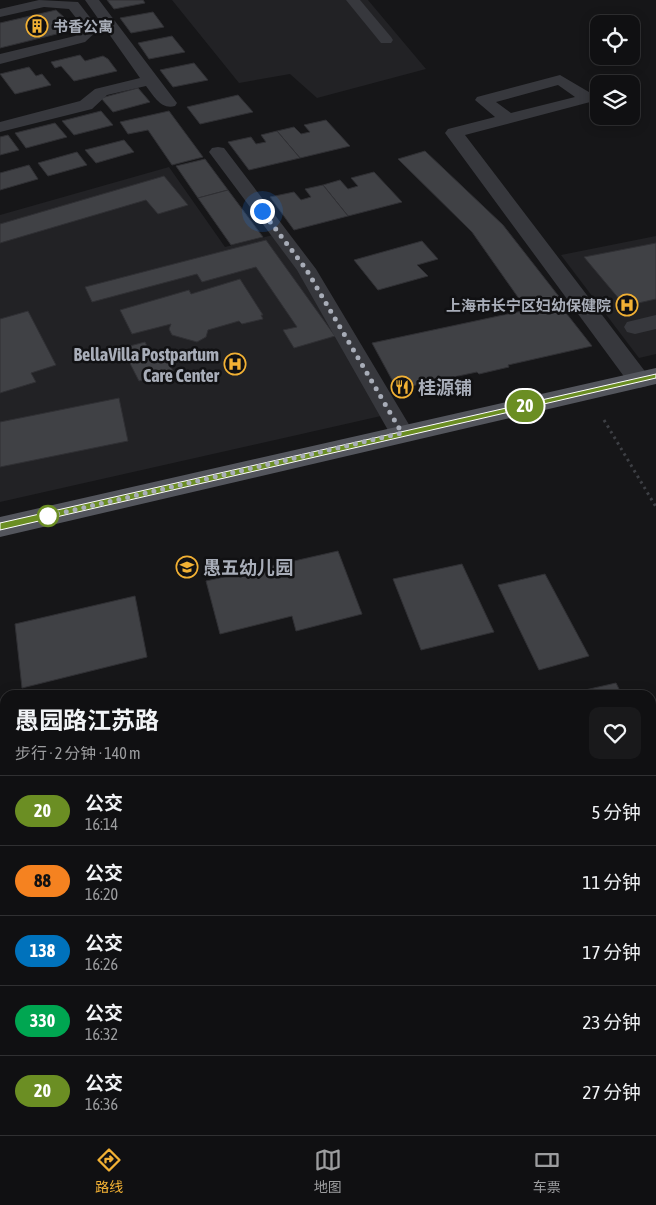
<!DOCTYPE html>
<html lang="zh">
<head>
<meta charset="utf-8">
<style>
  body { margin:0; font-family:"Asap Condensed","Noto Sans SC",sans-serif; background:#19191b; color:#f1f3f6; height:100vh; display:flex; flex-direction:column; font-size:19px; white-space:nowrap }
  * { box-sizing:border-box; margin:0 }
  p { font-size:16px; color:#9c9d9f }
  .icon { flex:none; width:28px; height:28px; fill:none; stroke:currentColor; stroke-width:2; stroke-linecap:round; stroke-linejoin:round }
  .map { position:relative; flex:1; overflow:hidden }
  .details { position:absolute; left:0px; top:690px; width:656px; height:445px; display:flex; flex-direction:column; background:#101012; border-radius:15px 15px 0 0; box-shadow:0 2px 12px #0003,0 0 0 1px #303032 }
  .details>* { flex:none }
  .badge { padding:0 10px; border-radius:16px; font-size:18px; line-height:32px }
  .controls { position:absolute; left:590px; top:15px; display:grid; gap:10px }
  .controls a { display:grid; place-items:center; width:50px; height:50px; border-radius:10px; background:#101012; box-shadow:0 2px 12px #0003,0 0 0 1px #303032; font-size:25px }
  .you { position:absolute; width:25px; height:25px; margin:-12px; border:4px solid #fff; border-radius:50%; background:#1a73e8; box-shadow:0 0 0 8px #1a73e833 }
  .map>.badge { position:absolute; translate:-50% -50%; box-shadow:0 0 0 2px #fff }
  .round { display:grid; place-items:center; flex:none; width:52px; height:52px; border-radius:10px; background:#19191b }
  .summary { display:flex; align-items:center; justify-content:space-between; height:85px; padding:0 15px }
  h1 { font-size:24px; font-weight:700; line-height:38px }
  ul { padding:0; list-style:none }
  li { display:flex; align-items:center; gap:15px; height:70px; padding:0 15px; border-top:1px solid #303032 }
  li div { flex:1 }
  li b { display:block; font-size:19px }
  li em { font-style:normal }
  li .badge { min-width:55px; font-weight:700; text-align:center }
  .tab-bar { display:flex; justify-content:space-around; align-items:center; height:70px; border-top:1px solid #303032; background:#101012; font-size:14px; color:#9c9d9f }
  .tab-bar a { display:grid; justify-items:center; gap:2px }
  .tab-bar .on { color:#f2b134 }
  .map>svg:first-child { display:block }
  .built { fill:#222225 }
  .building { fill:#404145; stroke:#303034 }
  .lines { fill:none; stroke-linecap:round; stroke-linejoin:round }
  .path-far1 { stroke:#3d3f44; stroke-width:3; stroke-dasharray:2.5 4; stroke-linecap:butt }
  .path { stroke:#3d3f44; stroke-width:4.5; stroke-dasharray:3 5; stroke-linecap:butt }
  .minor { fill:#37383d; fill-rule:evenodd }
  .major { fill:#53555c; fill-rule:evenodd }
  .line { fill:#6b8e23; stroke:#fff }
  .walk { stroke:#a8adb8; stroke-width:5; stroke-dasharray:0 9 }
  .stop-dot { fill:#fff; stroke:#6b8e23; stroke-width:2.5 }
  .labels { text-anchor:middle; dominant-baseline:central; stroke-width:5; stroke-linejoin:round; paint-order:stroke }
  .far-poi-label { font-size:15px; font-weight:bold; fill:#a8adb8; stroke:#111113; text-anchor:start }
  .poi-label { font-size:18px; font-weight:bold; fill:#a8adb8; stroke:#111113; text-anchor:start }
</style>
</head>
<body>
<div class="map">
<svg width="656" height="1135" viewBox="0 0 656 1135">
  <rect width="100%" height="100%" fill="#161618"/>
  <g class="built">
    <path d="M172 0H368L426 69 317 98 290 74 239 83Z"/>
    <path d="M169 167 225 247 273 235 301 273 381 416 0 502V215Z"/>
    <path d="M656 236V354L639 358 561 255Z"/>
  </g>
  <g class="building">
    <path d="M107 0H143L145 3 114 9Z"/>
    <path d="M56 10 77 29 0 48V23Z"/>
    <path d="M153 12 164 27 131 33 120 18Z"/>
    <path d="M172 36 185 52 149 59 138 43Z"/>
    <path d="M80 55 85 61 103 56 108 59 117 71 74 81 61 66 55 68 51 62Z"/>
    <path d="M194 63 208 80 173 87 160 70Z"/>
    <path d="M29 67 36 76 42 74 51 85 15 94 0 74Z"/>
    <path d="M138 88 150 102 113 112 101 98Z"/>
    <path d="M238 95 253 112 200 124 187 107Z"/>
    <path d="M101 111 113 125 74 135 62 121Z"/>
    <path d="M169 111 203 157 172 165 148 130 128 134 120 122Z"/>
    <path d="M326 120 350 146 300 158 277 131 294 127 301 134 310 132 304 125Z"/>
    <path d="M55 123 67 137 26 148 15 133Z"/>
    <path d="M277 131 300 158 249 170 228 142 251 137 256 144 266 142 261 135Z"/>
    <path d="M8 135 19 150 0 155V137Z"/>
    <path d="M124 140 134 152 96 163 85 150Z"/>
    <path d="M425 151 503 225 564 303 559 304 592 346 508 365 509 367 479 374 477 372 397 389 372 343 527 310 472 232 398 159Z"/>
    <path d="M77 152 87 165 48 176 38 163Z"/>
    <path d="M205 159 228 190 198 198 176 166Z"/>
    <path d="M29 165 38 179 0 190V173Z"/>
    <path d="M374 172 402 202 348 216 323 185 340 180 348 189 358 186 351 178Z"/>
    <path d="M164 176 188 205 158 214 146 200 0 243V224Z"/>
    <path d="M323 185 348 216 294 230 270 197 294 192 301 200 311 197 305 189Z"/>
    <path d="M228 190 263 237 231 245 198 198Z"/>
    <path d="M266 240 335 336 294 348 283 330 297 327 256 267 202 282 197 274 92 302 85 287Z"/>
    <path d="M422 241 438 259 417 265 428 276 378 290 354 260Z"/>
    <path d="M656 243V299L625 306 584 257Z"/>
    <path d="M240 279 263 315H261L263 319 242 324 239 321 208 330 206 337 197 342 172 335 169 329 171 324 132 334 120 310 189 290 191 294Z"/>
    <path d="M28 311 56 365 31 373 36 382 0 393V319Z"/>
    <path d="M145 342 151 354 162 351 173 371 139 381 122 348Z"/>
    <path d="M119 398 128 441 0 467V422Z"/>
    <path d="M338 551 362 614 296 631 292 616 220 634 206 581Z"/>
    <path d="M462 564 494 632 421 650 393 579Z"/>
    <path d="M545 574 589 656 539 670 498 585Z"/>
    <path d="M135 596 147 657 22 688 15 624Z"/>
    <path d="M616 683 622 695H563Z"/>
  </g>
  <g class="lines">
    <path class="path-far1" d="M604 420 656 507"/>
    <g class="path">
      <path d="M651 770 656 761"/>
      <path d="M651 829 656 846"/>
    </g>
    <g class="minor">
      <path d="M39 0 78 2 99 29 85 42 0 64V54L75 36 84 28 69 9 44 7 0 17V9Z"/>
      <path d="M85 0H99L177 103 175 106C161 110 154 96 146 86L107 95 92 109 0 132V122L80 101 95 89 140 78Z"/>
      <path d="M346 0H360L391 37 393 40 391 43H381Z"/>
      <path d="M560 75 594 95 596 98 594 101 465 135 647 374 651 380 647 386 639 388 631 386 445 133 448 129 495 117 475 100 477 97ZM558 85 575 97 511 113 496 102Z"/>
      <path d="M218 147 224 148 316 269 414 433 411 439 402 442 393 439 297 270 209 152 212 148Z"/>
      <path d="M656 315V329L635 334 627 332 624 327 627 322Z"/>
    </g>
    <path class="major" d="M656 368V384L0 537V517Z"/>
  </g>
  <path class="line" d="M656 374V378L0 530V523Z"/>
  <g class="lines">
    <path class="walk" d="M48 516 44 517 402 433 306 269 262 211"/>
  </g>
  <defs>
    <g id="building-ring" transform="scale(1.125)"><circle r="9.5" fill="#111113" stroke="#f2b134" stroke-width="1.5"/><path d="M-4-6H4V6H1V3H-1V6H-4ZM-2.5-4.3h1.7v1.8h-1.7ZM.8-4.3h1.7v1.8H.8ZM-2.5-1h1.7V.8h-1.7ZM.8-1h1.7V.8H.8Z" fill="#f2b134"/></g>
    <g id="hospital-ring" transform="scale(1.125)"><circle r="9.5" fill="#111113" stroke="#f2b134" stroke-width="1.5"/><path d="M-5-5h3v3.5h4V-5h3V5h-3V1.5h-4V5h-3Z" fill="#f2b134"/></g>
    <g id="restaurant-ring" transform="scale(1.125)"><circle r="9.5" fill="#111113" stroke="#f2b134" stroke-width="1.5"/><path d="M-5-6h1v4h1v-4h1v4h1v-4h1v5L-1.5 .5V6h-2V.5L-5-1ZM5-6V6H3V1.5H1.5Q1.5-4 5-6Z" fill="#f2b134"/></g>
    <g id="school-ring" transform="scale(1.125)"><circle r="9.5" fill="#111113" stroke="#f2b134" stroke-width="1.5"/><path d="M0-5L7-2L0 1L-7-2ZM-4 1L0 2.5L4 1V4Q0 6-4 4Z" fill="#f2b134"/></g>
  </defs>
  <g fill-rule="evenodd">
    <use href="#building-ring" x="37" y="26"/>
    <use href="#hospital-ring" x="627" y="305"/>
    <use href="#hospital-ring" x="235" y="364"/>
    <use href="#restaurant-ring" x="402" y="387"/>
    <use href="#school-ring" x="187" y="567"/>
  </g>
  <circle class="stop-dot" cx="48" cy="516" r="10"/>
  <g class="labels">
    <g class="far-poi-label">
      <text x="53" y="26">书香公寓</text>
      <text x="611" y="305" text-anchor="end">上海市长宁区妇幼保健院</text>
    </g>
    <g class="poi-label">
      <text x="219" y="354" text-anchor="end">BellaVilla Postpartum<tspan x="219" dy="21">Care Center</tspan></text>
      <text x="418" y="387">桂源铺</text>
      <text x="203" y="567">愚五幼儿园</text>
    </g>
  </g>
</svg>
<div class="controls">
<a><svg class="icon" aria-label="locate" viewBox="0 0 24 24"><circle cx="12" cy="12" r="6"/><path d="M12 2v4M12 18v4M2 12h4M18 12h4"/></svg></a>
<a><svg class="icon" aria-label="layers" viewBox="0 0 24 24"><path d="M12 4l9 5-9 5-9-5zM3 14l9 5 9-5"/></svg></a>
</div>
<div class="you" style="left:262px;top:211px"></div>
<b class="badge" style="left:525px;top:406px;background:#6b8e23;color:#fff">20</b>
<section class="details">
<div class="summary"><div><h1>愚园路江苏路</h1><p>步行 · 2 分钟 · 140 m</p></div><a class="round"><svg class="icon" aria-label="heart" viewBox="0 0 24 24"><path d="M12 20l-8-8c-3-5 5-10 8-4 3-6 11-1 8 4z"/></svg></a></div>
<ul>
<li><span class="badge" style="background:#6b8e23;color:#fff">20</span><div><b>公交</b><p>16:14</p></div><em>5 分钟</em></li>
<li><span class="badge" style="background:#f58220;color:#111">88</span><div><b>公交</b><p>16:20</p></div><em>11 分钟</em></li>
<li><span class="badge" style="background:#0072bc;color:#fff">138</span><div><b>公交</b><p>16:26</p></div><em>17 分钟</em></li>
<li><span class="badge" style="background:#00a651;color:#fff">330</span><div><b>公交</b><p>16:32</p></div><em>23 分钟</em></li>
<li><span class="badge" style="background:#6b8e23;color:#fff">20</span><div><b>公交</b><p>16:36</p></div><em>27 分钟</em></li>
</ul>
</section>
</div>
<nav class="tab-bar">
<a class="on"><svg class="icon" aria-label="directions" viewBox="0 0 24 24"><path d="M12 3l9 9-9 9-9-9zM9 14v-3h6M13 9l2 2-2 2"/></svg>路线</a>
<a><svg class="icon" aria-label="map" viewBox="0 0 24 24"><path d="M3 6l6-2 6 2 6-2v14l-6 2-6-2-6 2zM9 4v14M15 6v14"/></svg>地图</a>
<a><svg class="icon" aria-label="tickets" viewBox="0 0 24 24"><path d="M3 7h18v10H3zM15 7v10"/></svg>车票</a>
</nav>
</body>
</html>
